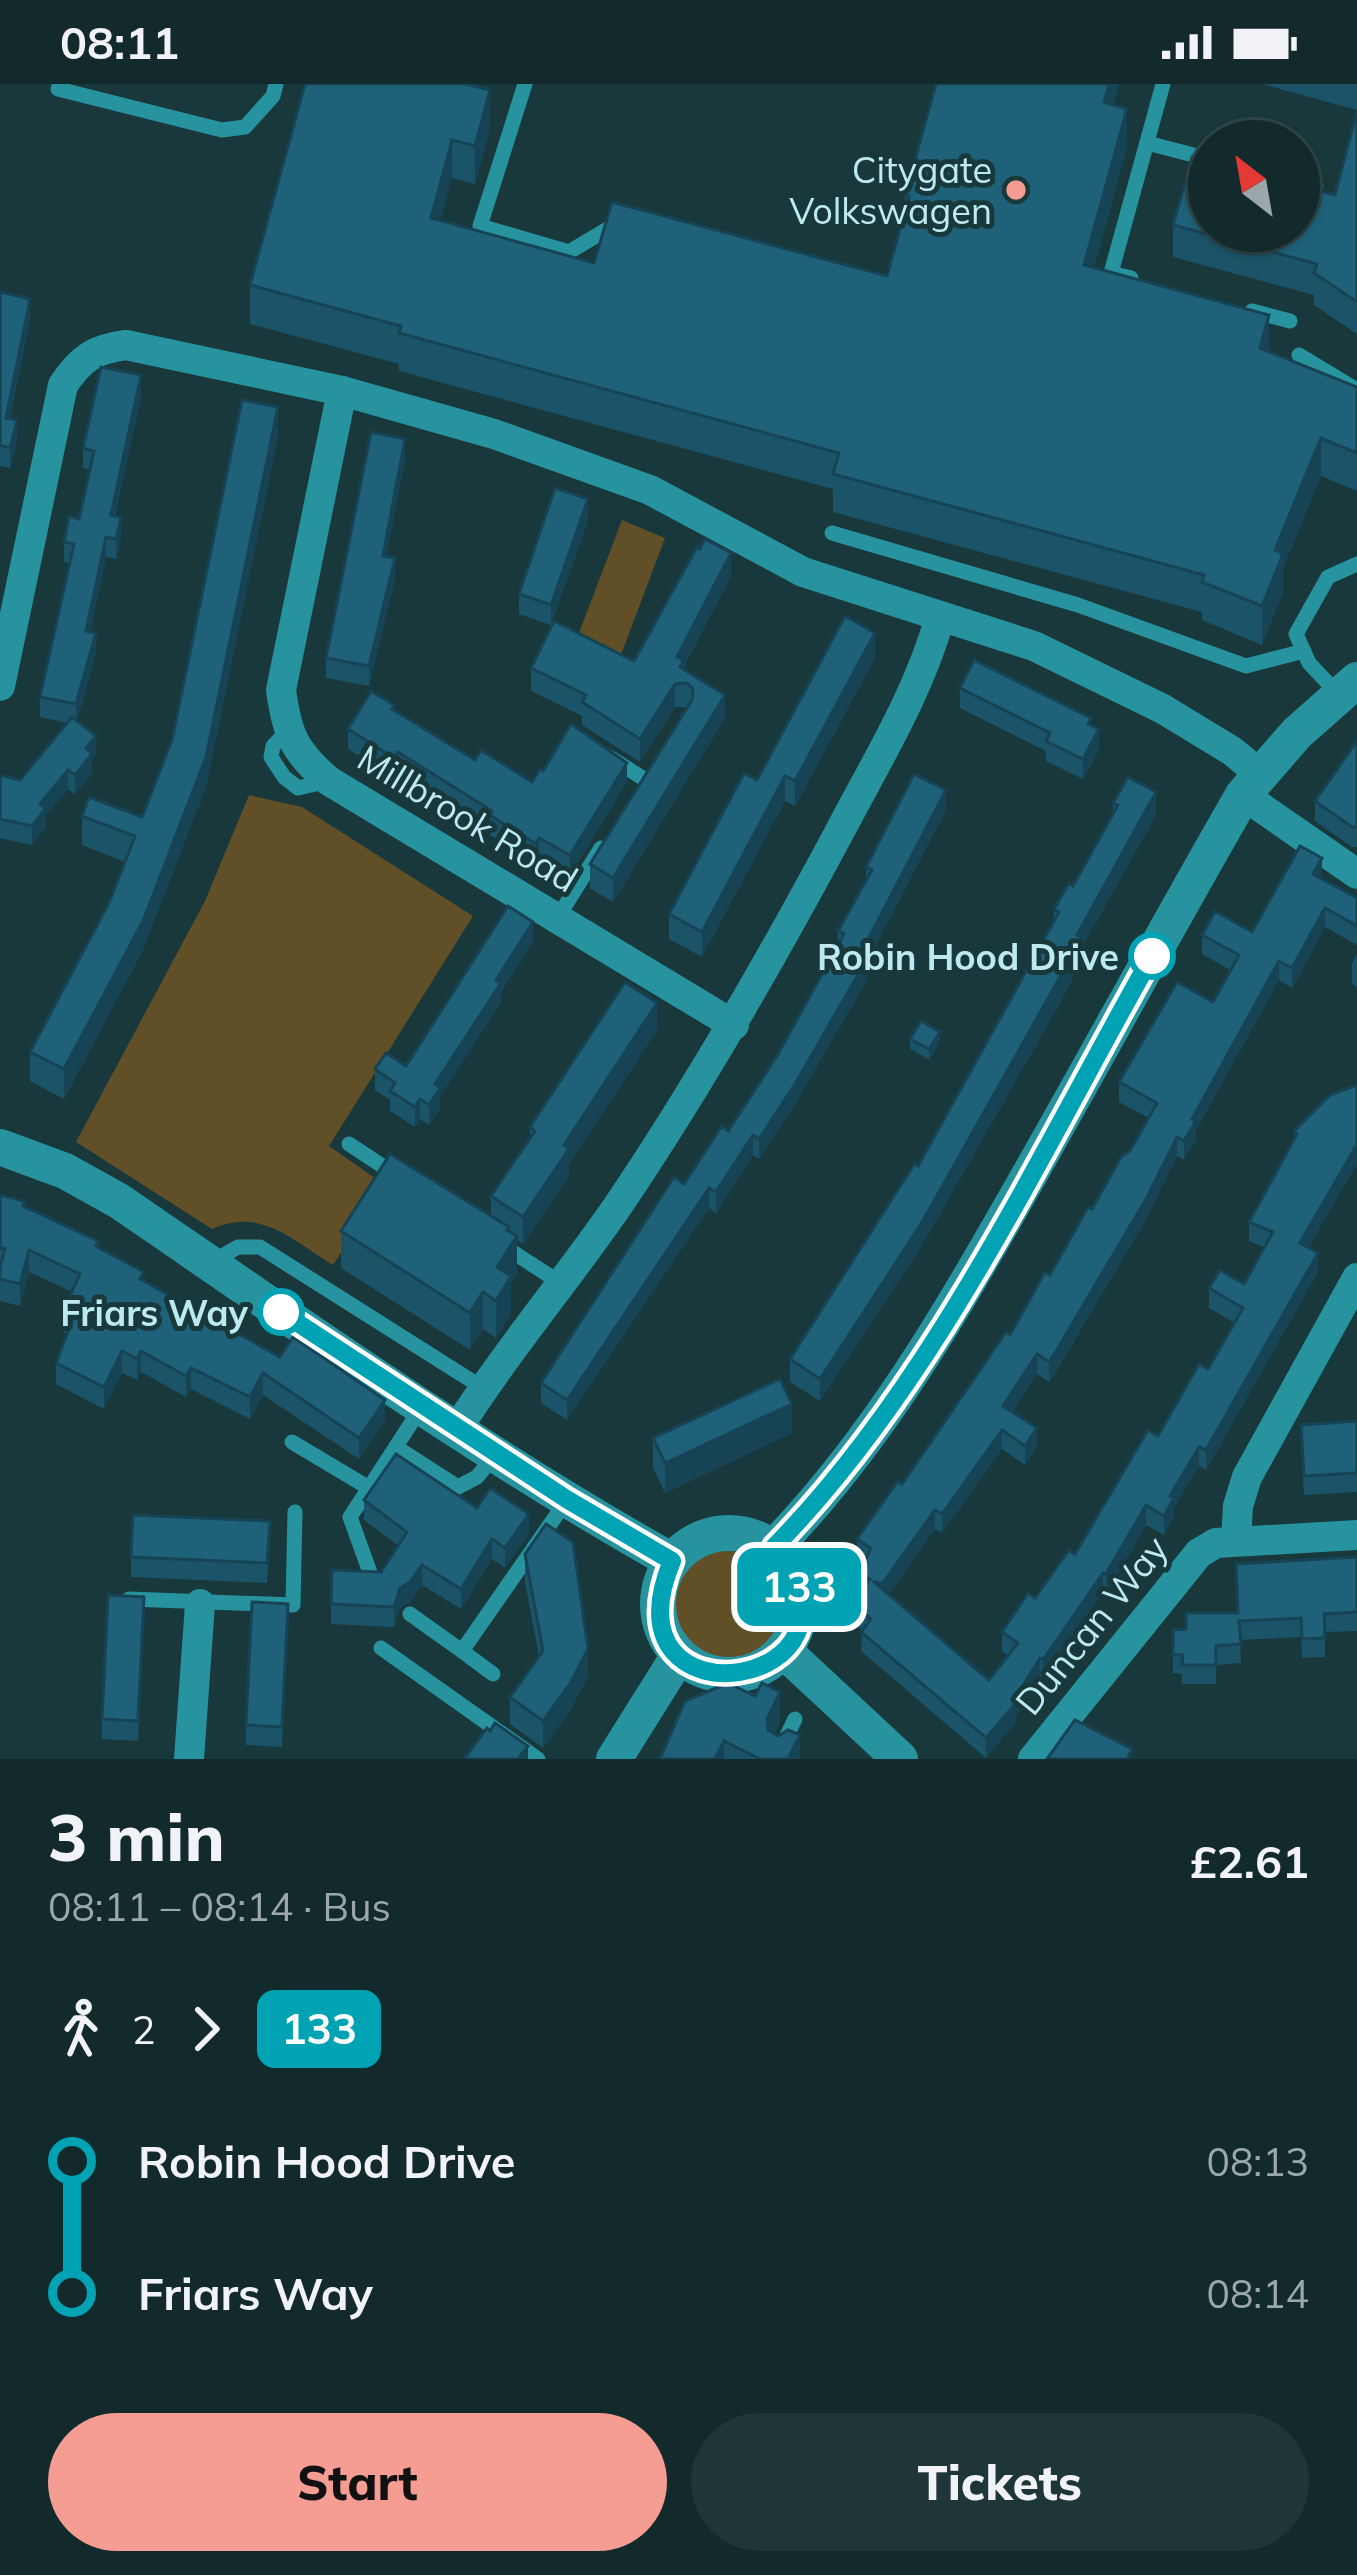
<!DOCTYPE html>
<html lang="en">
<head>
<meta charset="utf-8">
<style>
  body { margin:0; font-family:Mulish,sans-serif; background:#1f3638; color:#f1f3f6; height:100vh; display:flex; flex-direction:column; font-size:45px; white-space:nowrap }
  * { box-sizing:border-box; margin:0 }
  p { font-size:39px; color:#9ca7a9 }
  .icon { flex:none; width:66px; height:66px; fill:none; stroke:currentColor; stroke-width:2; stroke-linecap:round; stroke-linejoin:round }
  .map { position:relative; height:1675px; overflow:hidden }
  .side { display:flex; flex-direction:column; background:#122a2c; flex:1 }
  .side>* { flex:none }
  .badge { padding:0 24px; border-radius:18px; font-size:42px; line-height:78px }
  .needle { width:78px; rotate:329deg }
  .buttons { position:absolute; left:1188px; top:36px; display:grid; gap:24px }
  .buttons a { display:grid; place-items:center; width:132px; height:132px; border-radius:50%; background:#122a2c; box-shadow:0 3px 9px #0004,0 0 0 3px #314648; font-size:60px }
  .map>.badge { position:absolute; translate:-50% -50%; box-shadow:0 0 0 6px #fff }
  .legs { display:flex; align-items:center; gap:18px; height:132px; padding:0 48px; font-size:39px }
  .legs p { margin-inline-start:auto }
  .headline { display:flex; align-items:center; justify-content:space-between; height:204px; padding:0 48px }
  h1 { font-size:66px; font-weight:800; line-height:90px }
  .cta { display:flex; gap:24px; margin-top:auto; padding:24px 48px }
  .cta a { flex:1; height:138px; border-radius:72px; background:#f59c93; color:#111; font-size:48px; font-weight:800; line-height:138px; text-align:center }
  .cta a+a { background:#1f3638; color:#f1f3f6 }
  ul { padding:0 48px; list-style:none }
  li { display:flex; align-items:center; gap:42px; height:132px; font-size:45px }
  li i { display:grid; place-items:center; width:18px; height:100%; margin:0 15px; background:currentColor }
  li i::after { content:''; width:30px; height:30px; margin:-15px; border:9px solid; border-radius:50%; background:#122a2c }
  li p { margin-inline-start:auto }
  li:first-child i { background:linear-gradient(#0000 50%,currentColor 0) }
  li:last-child i { background:linear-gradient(currentColor 50%,#0000 0) }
  .status { display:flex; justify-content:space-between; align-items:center; height:84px; padding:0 60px; background:#122a2c; direction:ltr }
  .status svg { height:33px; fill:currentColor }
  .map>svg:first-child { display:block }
  .green { fill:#604f27 }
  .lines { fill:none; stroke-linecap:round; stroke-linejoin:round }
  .service { stroke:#26939f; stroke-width:15 }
  .minor { stroke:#26939f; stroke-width:30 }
  .tertiary { stroke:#26939f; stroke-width:36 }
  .wall { fill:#1b5368 }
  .shaded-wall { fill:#164455 }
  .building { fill:#1f6179; stroke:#164455; stroke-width:3 }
  .line-1-casing { stroke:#fff; stroke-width:27 }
  .line-1 { stroke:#00a3b4; stroke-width:18 }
  .poi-dot { fill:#f59c93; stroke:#18383b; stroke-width:4.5 }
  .stop-1-dot { fill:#fff; stroke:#00a3b4; stroke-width:6 }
  .labels { text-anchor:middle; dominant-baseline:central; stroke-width:10; stroke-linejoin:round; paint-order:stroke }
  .poi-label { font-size:36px; fill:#bdeaf0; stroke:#18383b; text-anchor:end }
  .street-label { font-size:36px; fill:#bdeaf0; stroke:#18383b }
  .stop-label { font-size:36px; font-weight:bold; fill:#bdeaf0; stroke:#18383b; text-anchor:end }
</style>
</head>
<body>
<div class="status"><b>08:11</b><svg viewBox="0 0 49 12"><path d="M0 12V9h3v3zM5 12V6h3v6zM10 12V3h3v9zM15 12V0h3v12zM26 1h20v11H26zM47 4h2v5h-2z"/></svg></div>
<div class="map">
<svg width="1357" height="1675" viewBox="0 0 1357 1675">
  <rect width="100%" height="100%" fill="#18383b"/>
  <g class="green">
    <path d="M622 436 665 454 616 584 574 562Z"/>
    <path d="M249 711 302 723 473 832 329 1062 385 1101 333 1181C292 1156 261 1123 212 1145L76 1058 205 817Z"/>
    <circle cx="728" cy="1522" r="55"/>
  </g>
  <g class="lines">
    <g class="service">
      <path d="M525 0 480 142 569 168 611 143 623 146"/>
      <path d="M58 5 222 46 245 43 273 12 276 0"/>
      <path d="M1147 59 1209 75"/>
      <path d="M1299 98 1316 102"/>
      <path d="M1131 194 1111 189 1163 0"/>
      <path d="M1252 227 1290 237"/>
      <path d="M1299 271 1357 306"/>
      <path d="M832 449 1078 521 1246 582 1304 567"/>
      <path d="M1338 610 1309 579 1296 550 1328 493 1357 480"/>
      <path d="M287 647 273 662 271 673 284 693 298 704 329 697"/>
      <path d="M611 674 644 695"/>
      <path d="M558 833 601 764"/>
      <path d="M349 1060 399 1093"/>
      <path d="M499 1159 562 1200"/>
      <path d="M212 1178 238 1163H260L483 1304"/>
      <path d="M292 1358 369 1404 421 1324"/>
      <path d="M396 1363 458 1403 477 1393 494 1372"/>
      <path d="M369 1404 350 1433 372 1494"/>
      <path d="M129 1515 293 1521 295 1428"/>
      <path d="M410 1530 462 1567 567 1416"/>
      <path d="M381 1564 538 1675"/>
      <path d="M462 1567 493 1590"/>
      <path d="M782 1662 795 1635"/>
    </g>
    <g class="minor">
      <path d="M342 307 281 606C287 650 294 668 329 697L734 941"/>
      <path d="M0 602 63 301C81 274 95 265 126 261L342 307 494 350 650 406 803 488 1034 562 1163 625 1232 667 1260 690"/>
      <path d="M1243 711 1357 790"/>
      <path d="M457 1345C506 1268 565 1198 617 1123 699 1002 771 876 840 747 876 678 919 609 940 533"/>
      <path d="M1236 1457 1238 1422 1247 1393 1357 1194"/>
      <path d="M189 1675 200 1520"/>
      <path d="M1033 1675 1199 1469 1216 1459 1357 1451"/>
    </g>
    <g class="tertiary">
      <path d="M0 1063 65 1087 119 1117C300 1241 480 1369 672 1477"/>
      <circle cx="729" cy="1520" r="71"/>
      <path d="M774 1463C877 1357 950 1230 1023 1102 1097 972 1168 841 1243 711L1297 649 1357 596"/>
      <path d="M783 1566 900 1675"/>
      <path d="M614 1675 678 1573"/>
    </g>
  </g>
  <g class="wall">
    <path d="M936 0H1119L1113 21 1127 63 1094 184 1269 268 1357 303V407L1321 392 1283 484V508L1262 561 1202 536V528L833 428V405L399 287V280L250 240V201L490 6V45L475 100 452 94 440 137 594 179 887 192 905 127V111Z"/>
    <path d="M1262 0H1357V26Z"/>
    <path d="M1357 27V250L1314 221V211L1173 173V141L1335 111Z"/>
    <path d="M0 208 30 235 10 334 17 356 10 384 0 382V383Z"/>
    <path d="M141 312 115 432 121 453 116 475 106 473 90 548 96 569 77 637 96 671 92 675V689L75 710 68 705 46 731V743L32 761 0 754V691L20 696 67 639 40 633V613L69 479 64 478V458L79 435 90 386 83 384V364Z"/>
    <path d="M278 352 206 703 143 866 64 1015 30 997V968L109 819 125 778 82 761V732L142 733 172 656Z"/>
    <path d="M405 375 386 472 395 494 369 602 326 594V574Z"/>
    <path d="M588 436 551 541 519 530V510Z"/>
    <path d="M731 492 684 583 725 634 613 818 590 804V780L688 623H675L640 678 582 641V632L531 607V584L634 577Z"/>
    <path d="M875 574 795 722 785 717 702 873 669 855V830L757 696Z"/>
    <path d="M960 604 1091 641 1099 665 1083 695 1046 677V667L960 624Z"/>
    <path d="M394 627 475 676 532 698 543 687 627 698 570 791 539 774 536 780 490 751V745L398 688 394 694 348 665V645Z"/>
    <path d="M1357 657V763H1352L1315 737V717Z"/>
    <path d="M1113 719 1156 731 1082 863V876L1056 926 921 1163 820 1317 790 1298V1275L918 1082 1054 837V825L1073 802 1113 729Z"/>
    <path d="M946 726 867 878V896L795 1020 759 1075 753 1071 716 1129 709 1124 567 1336 541 1319V1299L684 1100 728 1047 777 972 838 861V847L866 798V783Z"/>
    <path d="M1322 793 1321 794 1357 814V861L1325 843 1292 904 1279 896 1196 1046V1056L1184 1076 1177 1072 1146 1135 1058 1284 1049 1298 1037 1290 1012 1328 1037 1364 1025 1381 1002 1365 942 1449 935 1445 889 1510 989 1596 1008 1572 1002 1567V1548L1035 1514 1075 1470 1158 1352 1208 1285 1235 1239 1209 1224V1204L1244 1200 1264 1163 1249 1157V1138L1294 1055V1047L1355 1083 1308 1164 1318 1188 1206 1386 1199 1382 1174 1424V1433L1164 1451 1146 1441 1106 1510 1103 1508 1043 1596 1040 1593 1016 1632V1638L986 1674 861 1567 862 1546 858 1543 857 1511 859 1490 864 1479 857 1474V1455L902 1400 1010 1251 1130 1067 1149 1034 1119 1018V998L1213 918 1230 886 1202 870V851L1252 848Z"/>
    <path d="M533 858 501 908V919L440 1012V1024L429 1041 420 1035 415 1043 390 1027V1016L375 1006V985L406 982Z"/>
    <path d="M1357 870V903L1352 900V879Z"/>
    <path d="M657 946 569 1080V1092L523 1160 517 1156V1189L511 1198V1229L496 1254 483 1245 470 1266 341 1184V1147L491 1132V1112L530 1056V1043Z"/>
    <path d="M910 955 940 958 929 976 910 965Z"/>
    <path d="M0 1111 98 1164 144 1198 385 1337 359 1375 263 1311 250 1335 191 1305 186 1313 141 1288 137 1296 122 1289 104 1325 56 1300V1279L67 1250 63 1248V1227L72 1208 29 1188 20 1222 0 1217Z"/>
    <path d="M1357 1337V1408L1304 1411 1301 1360Z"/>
    <path d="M792 1349 665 1409 653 1384V1354Z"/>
    <path d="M364 1416 477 1424 529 1450 505 1484 492 1475 461 1525 422 1501 410 1518 400 1524 394 1543 331 1540V1520L381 1488 399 1462 364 1436Z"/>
    <path d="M270 1457 267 1499 131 1493V1473Z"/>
    <path d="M525 1470 588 1592 570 1627 543 1664 510 1640V1613L539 1572 525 1498Z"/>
    <path d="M1357 1473V1547L1325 1548V1573L1302 1574 1301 1553 1240 1556 1241 1579 1216 1581V1600H1182V1590L1173 1589V1546L1186 1545 1237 1529 1236 1480Z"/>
    <path d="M144 1533 138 1657 102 1655V1635Z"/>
    <path d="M288 1540 282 1663 246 1661V1641Z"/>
    <path d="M780 1638 774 1650 800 1675H660Z"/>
  </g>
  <g class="shaded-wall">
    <path d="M1109 0H1119L1104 57V18Z"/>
    <path d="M490 6V45L475 100V62Z"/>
    <path d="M1127 25V63L1084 220V181Z"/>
    <path d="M452 56V94L431 173V134Z"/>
    <path d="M30 215V235L6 354V334Z"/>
    <path d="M1269 231V270L1260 264Z"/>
    <path d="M141 291V312L111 451V431Z"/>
    <path d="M278 323V352L206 703 143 866 64 1015V985L143 837Z"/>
    <path d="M17 336V356L10 384V364Z"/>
    <path d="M1321 354V392L1283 484V508L1262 561V522L1275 466Z"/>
    <path d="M405 355V375L383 492V472Z"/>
    <path d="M588 415V436L551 541V521Z"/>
    <path d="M121 433V453L116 475V455Z"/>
    <path d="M106 453V473L86 567V547Z"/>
    <path d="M731 469V492L684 583V599L677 573Z"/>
    <path d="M395 474V494L369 602V582Z"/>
    <path d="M96 549V569L76 640V620Z"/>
    <path d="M875 549V574L795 722V697Z"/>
    <path d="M675 600V623L640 678V655Z"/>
    <path d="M725 611V634L613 818V794Z"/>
    <path d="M1099 645V665L1083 695V675Z"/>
    <path d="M96 652V671L92 675V689L75 710V691L86 664Z"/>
    <path d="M398 668V688L394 694V674Z"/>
    <path d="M627 679V698L570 791V771Z"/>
    <path d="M68 686V705L46 731V743L32 761V742L40 720Z"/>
    <path d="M785 692V717L702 873V848Z"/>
    <path d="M946 706V726L867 878V896L795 1020 759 1075V1055L860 871Z"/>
    <path d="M1156 708V731L1082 863V876L1056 926 921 1163 820 1317V1295L1077 851Z"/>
    <path d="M539 754V774L536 780V760Z"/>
    <path d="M1322 774V793L1313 809V790Z"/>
    <path d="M1325 824V843L1292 904V884Z"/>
    <path d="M533 838V858L501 908V919L440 1012V1024L429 1041V1021L435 1000 496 896Z"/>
    <path d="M1279 877V896L1196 1046V1056L1184 1076V1057L1192 1035Z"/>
    <path d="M657 919V946L569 1080V1092L523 1160V1133L564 1061Z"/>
    <path d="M940 948V958L929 976V965Z"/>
    <path d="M420 1015V1035L415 1043V1023Z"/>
    <path d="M753 1051V1071L716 1129V1108Z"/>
    <path d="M1177 1053V1072L1146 1135 1049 1298V1278Z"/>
    <path d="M1357 1063V1083H1355L1300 1178V1159L1355 1064Z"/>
    <path d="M709 1104V1124L567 1336V1316Z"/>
    <path d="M509 1143V1164L517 1152V1189L511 1198V1229L496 1254 497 1183Z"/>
    <path d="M29 1166V1188L20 1222V1200Z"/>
    <path d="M1318 1169V1188L1206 1386V1366Z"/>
    <path d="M483 1208V1245L470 1266V1229Z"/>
    <path d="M122 1267V1289L104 1325V1303Z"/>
    <path d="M141 1267V1288L137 1296V1275Z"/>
    <path d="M1037 1270V1290L1003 1341V1322Z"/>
    <path d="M191 1284V1305L186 1313V1292Z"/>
    <path d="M263 1289V1311L250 1335V1313Z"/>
    <path d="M385 1316V1337L359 1375V1354Z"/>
    <path d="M792 1320V1349L665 1409V1379Z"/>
    <path d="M1037 1344V1364L1025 1381V1362Z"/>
    <path d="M1002 1346V1365L942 1449V1430Z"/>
    <path d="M1199 1363V1382L1174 1424V1433L1164 1451V1432L1170 1412Z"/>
    <path d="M1146 1421V1441L1106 1510V1490Z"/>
    <path d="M935 1426V1445L882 1520V1500Z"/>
    <path d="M529 1430V1450L505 1484V1464Z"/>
    <path d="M492 1455V1475L461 1525V1505Z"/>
    <path d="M422 1481V1501L410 1518 400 1524 394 1543V1523L400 1504Z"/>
    <path d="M1103 1489V1508L1043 1596V1576Z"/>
    <path d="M588 1565V1592L570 1627 543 1664V1637Z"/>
    <path d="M1040 1574V1593L1016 1632V1638L986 1674V1654L1014 1616Z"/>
    <path d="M780 1608V1638L767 1665V1635Z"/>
    <path d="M800 1651V1675H788Z"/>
    <path d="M724 1657V1675H715Z"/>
    <path d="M528 1662V1675H518Z"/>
  </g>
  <g class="building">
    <path d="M305 0H466L490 6 475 62 452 56 431 134 594 179 612 118 887 192 909 112 905 111 936 0H1109L1104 18 1127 25 1084 181 1269 231 1260 264 1357 303V369L1321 354 1275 466 1283 470 1262 522 1202 498 1204 491 833 390 839 369 399 249 401 242 250 201Z"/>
    <path d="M1357 27V218L1314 189 1317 180 1173 141 1192 73 1209 78V147H1299V102L1335 111Z"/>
    <path d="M0 208 30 215 6 334 17 336 10 364 0 361V363Z"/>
    <path d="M101 283 141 291 111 431 121 433 116 455 106 453 86 547 96 549 76 620 40 613 74 460 64 458 69 432 79 435 94 367 83 364Z"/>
    <path d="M242 316 278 323 206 673 143 837 64 985 30 968 109 819 135 752 82 732 89 713 142 733 172 656Z"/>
    <path d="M371 348 405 355 383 472 395 474 369 582 326 574Z"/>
    <path d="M555 404 588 415 551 521 519 510Z"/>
    <path d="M705 455 731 469 677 573 684 576 680 583 725 611 613 794 590 780 692 616 693 605 687 599 675 600 640 655 582 618 586 611 531 584 554 537 634 577 697 463 700 465Z"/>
    <path d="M845 532 875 549 795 697 785 692 702 848 669 830 744 689 757 696Z"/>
    <path d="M974 576 1091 634 1088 640 1099 645 1083 675 1046 657 1050 649 960 604Z"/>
    <path d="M371 607 394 621 392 625 475 676 481 666 532 698 540 685 543 687 571 640 627 679 570 771 539 754 536 760 490 731 492 727 398 668 394 674 348 645Z"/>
    <path d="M72 633 96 652 86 664 92 670 75 691 68 686 40 720 46 724 32 742 0 735V691L20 696Z"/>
    <path d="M1357 657V743H1352L1315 717Z"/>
    <path d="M914 690 946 706 860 871 867 875 795 1000 759 1055 753 1051 716 1108 709 1104 567 1316 541 1299 674 1093 684 1100 722 1042 728 1047 777 972 844 850 838 847 872 786 866 783Z"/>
    <path d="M1128 693 1156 708 1077 851 1082 854 921 1140 820 1295 790 1275 915 1079 918 1082 1059 828 1054 825 1069 799 1073 802 1118 721 1113 719Z"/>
    <path d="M1300 762 1322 774 1313 790 1357 814V842L1325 824 1292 884 1279 877 1192 1035 1196 1037 1184 1057 1177 1053 1146 1115 1058 1264 1049 1278 1037 1270 1003 1322 1037 1344 1025 1362 1002 1346 942 1430 935 1426 882 1500 873 1497 989 1596 1018 1559 1002 1548 1028 1509 1035 1514 1069 1466 1075 1470 1148 1346 1158 1352 1199 1280 1208 1285 1243 1224 1209 1204 1220 1186 1244 1200 1273 1148 1249 1138 1297 1050 1294 1047 1330 1011 1357 1001V1063L1355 1064 1300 1159 1318 1169 1206 1366 1199 1363 1170 1412 1174 1414 1164 1432 1146 1421 1106 1490 1103 1489 1043 1576 1040 1574 1014 1616 1016 1619 986 1654 861 1548 871 1535 858 1524 864 1516 857 1511 870 1495 859 1490 871 1464 857 1455 898 1397 902 1400 1006 1248 1010 1251 1045 1188 1050 1191 1088 1123 1092 1125 1121 1073 1130 1067 1157 1019 1119 998 1177 898 1213 918 1239 871 1202 851 1215 827 1252 848Z"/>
    <path d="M508 822 533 838 496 896 501 899 435 1000 440 1004 429 1021 420 1015 415 1023 390 1007 395 999 375 985 386 969 406 982Z"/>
    <path d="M625 898 657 919 564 1061 569 1065 523 1133 491 1112 535 1047 530 1043Z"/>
    <path d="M921 937 940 948 929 965 910 955Z"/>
    <path d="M390 1070 509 1143 507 1146 517 1152 497 1183 511 1192 496 1217 483 1208 470 1229 341 1147Z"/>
    <path d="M0 1111 24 1117 23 1122 98 1157 96 1162 144 1188 140 1195 280 1273 293 1253 385 1316 359 1354 263 1289 250 1313 191 1284 186 1292 141 1267 137 1275 122 1267 104 1303 56 1279 74 1232 63 1227 80 1190 29 1166 20 1200 0 1195V1183L5 1165 0 1164Z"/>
    <path d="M780 1295 792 1320 665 1379 653 1354Z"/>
    <path d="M1357 1337V1389L1304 1392 1301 1341Z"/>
    <path d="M396 1370 477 1424 490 1404 529 1430 505 1464 492 1455 461 1505 422 1481 410 1498 400 1504 394 1523 331 1520 332 1486 381 1488 407 1448 364 1416Z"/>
    <path d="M133 1431 270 1437 267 1479 131 1473Z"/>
    <path d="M546 1440 573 1458 588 1565 570 1600 543 1637 510 1613 543 1567 525 1470Z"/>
    <path d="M1357 1473V1528L1324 1530 1325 1554 1302 1555 1301 1534 1239 1537 1241 1560 1216 1562V1581H1182L1183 1571H1173V1546L1186 1545V1529H1238L1236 1480Z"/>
    <path d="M108 1511 144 1513 138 1637 102 1635Z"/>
    <path d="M252 1518 288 1520 282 1643 246 1641Z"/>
    <path d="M728 1599 755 1612 762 1599 780 1608 767 1635 768 1646 778 1652 788 1646 800 1651 788 1675H760L724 1657 715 1675H660L685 1617Z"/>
    <path d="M1075 1636 1132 1665 1127 1675H1047Z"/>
    <path d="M495 1639 528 1662 518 1675H464L487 1644 490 1647Z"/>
  </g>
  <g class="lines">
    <g class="line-1-casing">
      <path id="line-1" d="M281 1228 568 1416 672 1477C599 1650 890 1605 774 1463 934 1300 1040 1070 1152 872"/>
    </g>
    <use href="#line-1" class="line-1"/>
  </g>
  <circle class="poi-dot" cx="1016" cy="106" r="12"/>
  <g class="stop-1-dot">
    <circle cx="1152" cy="872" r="21"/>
    <circle cx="281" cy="1228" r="21"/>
  </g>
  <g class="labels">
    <g class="poi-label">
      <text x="992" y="85">Citygate<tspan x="992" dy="41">Volkswagen</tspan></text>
    </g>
    <g class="street-label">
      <text transform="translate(468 734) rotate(31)">Millbrook Road</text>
      <text transform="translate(1091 1541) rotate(-51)">Duncan Way</text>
    </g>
    <g class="stop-label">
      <text x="1119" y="872">Robin Hood Drive</text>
      <text x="248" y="1228">Friars Way</text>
    </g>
  </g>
</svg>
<div class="buttons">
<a><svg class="needle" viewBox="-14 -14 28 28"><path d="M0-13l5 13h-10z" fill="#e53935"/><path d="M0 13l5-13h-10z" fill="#9ca7a9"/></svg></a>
</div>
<b class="badge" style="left:799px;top:1503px;background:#00a3b4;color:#fff">133</b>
</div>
<section class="side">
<div class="headline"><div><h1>3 min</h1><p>08:11 – 08:14 · Bus</p></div><b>£2.61</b></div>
<div class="legs"><svg class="icon" aria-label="walk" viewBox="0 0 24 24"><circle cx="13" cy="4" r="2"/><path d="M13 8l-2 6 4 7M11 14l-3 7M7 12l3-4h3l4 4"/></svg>2<svg class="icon" aria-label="forward" viewBox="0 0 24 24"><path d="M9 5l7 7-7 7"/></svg><b class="badge" style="background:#00a3b4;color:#fff">133</b></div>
<ul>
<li><i style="color:#00a3b4"></i><b>Robin Hood Drive</b><p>08:13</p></li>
<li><i style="color:#00a3b4"></i><b>Friars Way</b><p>08:14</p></li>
</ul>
<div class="cta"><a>Start</a><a>Tickets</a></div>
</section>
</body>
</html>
